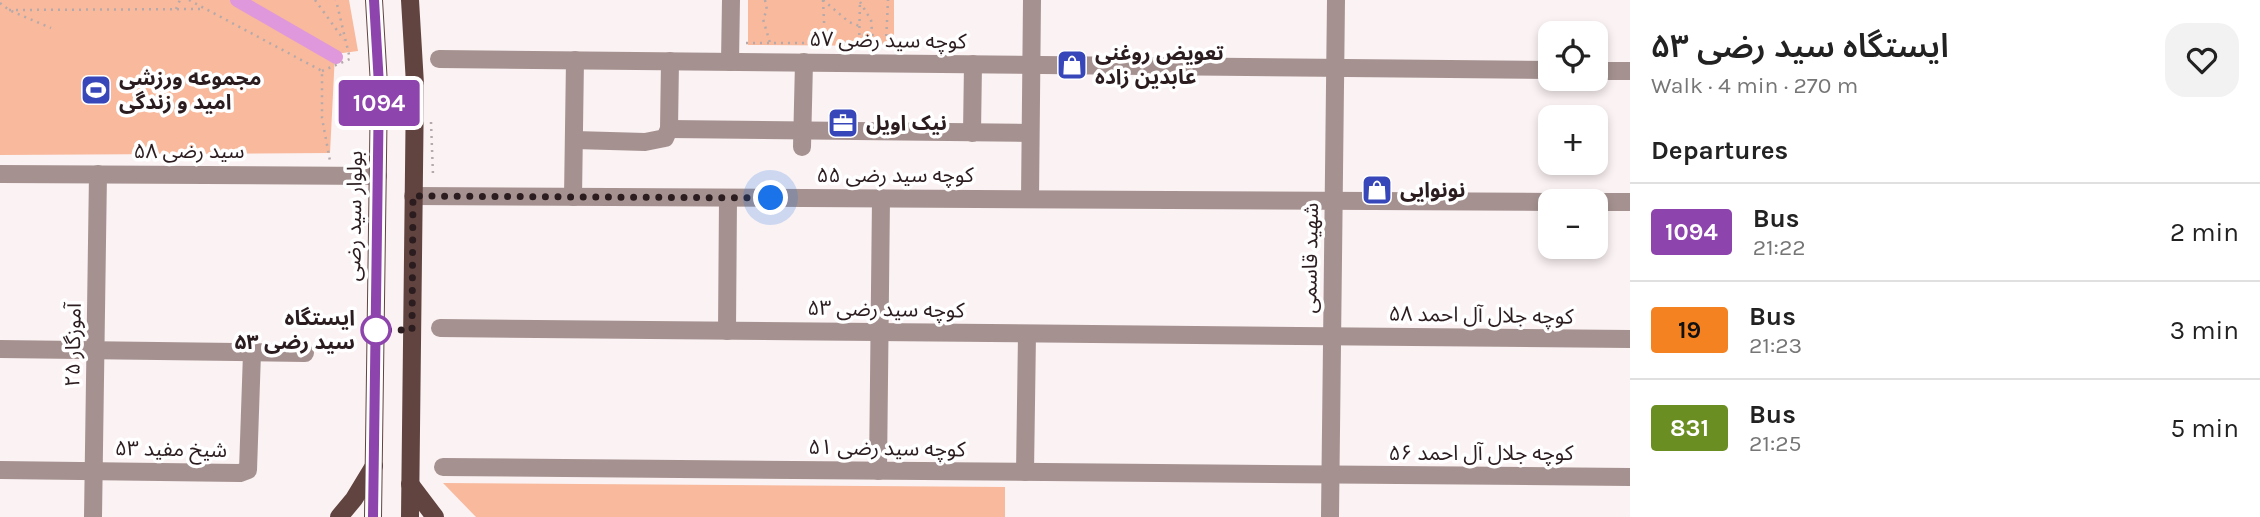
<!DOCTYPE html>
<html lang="en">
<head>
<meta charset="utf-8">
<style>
  body { margin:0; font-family:Karla,"Noto Sans Arabic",sans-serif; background:#f2f2f2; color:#222; height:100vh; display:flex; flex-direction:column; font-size:26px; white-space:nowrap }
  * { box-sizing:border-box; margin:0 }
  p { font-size:23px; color:#767676 }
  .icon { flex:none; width:38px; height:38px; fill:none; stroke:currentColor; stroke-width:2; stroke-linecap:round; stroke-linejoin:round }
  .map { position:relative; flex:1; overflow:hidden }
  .panel { display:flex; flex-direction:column; background:#fff; width:630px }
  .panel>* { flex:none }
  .badge { padding:0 14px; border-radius:5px; font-size:24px; line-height:46px }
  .buttons { position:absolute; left:1538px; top:21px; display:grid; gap:14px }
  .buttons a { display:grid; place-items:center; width:70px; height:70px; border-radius:14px; background:#fff; box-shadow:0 4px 10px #0003; font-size:35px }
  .you { position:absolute; width:35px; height:35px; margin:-18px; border:5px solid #fff; border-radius:50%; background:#1a73e8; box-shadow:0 0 0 10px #1a73e833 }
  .map>.badge { position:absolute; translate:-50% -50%; box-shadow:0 0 0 4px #fff }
  h2 { padding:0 21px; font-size:26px; line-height:63px }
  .round { display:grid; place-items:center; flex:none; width:74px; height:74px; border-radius:21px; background:#f2f2f2 }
  .headline { display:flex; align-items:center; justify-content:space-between; height:119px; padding:0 21px }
  h1 { font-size:33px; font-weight:600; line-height:52px }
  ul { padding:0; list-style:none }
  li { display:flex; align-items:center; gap:21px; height:98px; padding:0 21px; border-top:2px solid #e0e0e0 }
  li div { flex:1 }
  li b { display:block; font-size:26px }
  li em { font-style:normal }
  li .badge { min-width:77px; font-weight:700; text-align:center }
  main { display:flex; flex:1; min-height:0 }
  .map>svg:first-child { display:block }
  .green { fill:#f8b99c }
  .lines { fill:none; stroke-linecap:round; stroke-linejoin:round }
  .canal { stroke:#df98db; stroke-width:14 }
  .path { stroke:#b5aaab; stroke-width:2.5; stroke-dasharray:2 5; stroke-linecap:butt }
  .minor { stroke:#a59290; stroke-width:18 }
  .major { stroke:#614440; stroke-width:18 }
  .line-casing { stroke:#fff; stroke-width:16 }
  .line { stroke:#8e44ad; stroke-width:10 }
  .walk { stroke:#2b1c1f; stroke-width:7; stroke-dasharray:0 12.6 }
  .stop-dot { fill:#fff; stroke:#8e44ad; stroke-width:3.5 }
  .labels { text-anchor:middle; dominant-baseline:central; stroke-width:7; stroke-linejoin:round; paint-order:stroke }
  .street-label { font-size:21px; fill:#2b1c1f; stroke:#fff }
  .poi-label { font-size:21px; font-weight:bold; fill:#2b1c1f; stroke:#fff; text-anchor:start }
  .stop-label { font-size:21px; font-weight:bold; fill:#2b1c1f; stroke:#fff; text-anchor:end }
</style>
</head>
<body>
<main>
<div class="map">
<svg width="1630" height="517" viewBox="0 0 1630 517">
  <rect width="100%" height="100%" fill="#fbf2f3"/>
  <g class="green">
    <path d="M0 0H349L358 51 335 54 330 153 0 155Z"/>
    <path d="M748 0H894V46L748 45Z"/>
    <path d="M443 483 1005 487V517H476Z"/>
  </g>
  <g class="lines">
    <path class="canal" d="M237 0 336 57"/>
    <g class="path">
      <path d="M189 0 322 71V118L330 161"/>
      <path d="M315 0 344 40"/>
      <path d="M765 0 767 10 763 19 770 43"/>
      <path d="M823 0 849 22 859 26"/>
      <path d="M823 0 825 42"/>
      <path d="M860 2 871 20 873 41"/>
      <path d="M0 3 9 10 51 28"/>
      <path d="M176 9 180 0"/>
      <path d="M9 10 205 9"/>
      <path d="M746 43H886L888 0"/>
      <path d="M859 49 860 0"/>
      <path d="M322 71 350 59 336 0"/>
      <path d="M431 122 433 175"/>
    </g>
    <g class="minor">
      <path d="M439 59 1550 70"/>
      <path d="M730 62 731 0"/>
      <path d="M1596 71H1630"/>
      <path d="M669 129 1030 133"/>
      <path d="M972 133 973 64"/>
      <path d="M575 140 645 142 665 138 669 129 670 61"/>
      <path d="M802 147 804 62"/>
      <path d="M0 174 378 176"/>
      <path d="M413 196 1550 202"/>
      <path d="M573 197 575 60"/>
      <path d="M1030 199 1032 0"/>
      <path d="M1596 202H1630"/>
      <path d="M440 328 1630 339"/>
      <path d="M727 331 728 198"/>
      <path d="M0 349 305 353"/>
      <path d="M443 467 1630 477"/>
      <path d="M0 470 240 473 248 470 252 353"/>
      <path d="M878 471 881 198"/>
      <path d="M1025 472 1027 334"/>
      <path d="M93 517 98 174"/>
      <path d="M1330 517 1336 0"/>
    </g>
    <g class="major">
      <path d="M410 484 435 517"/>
      <path d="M339 517 354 499 374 466"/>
      <path d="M373 517 379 85 374 0"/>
      <path d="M410 517 415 84 410 0"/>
    </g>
  </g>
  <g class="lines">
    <g class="line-casing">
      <path id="line" d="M373 517 379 85 374 0"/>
    </g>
    <use href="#line" class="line"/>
    <path class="walk" d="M376 330H412L413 196 771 198"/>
  </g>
  <defs>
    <g id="shop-square" transform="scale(1.575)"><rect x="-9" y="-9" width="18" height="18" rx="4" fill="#3747b9" stroke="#fff"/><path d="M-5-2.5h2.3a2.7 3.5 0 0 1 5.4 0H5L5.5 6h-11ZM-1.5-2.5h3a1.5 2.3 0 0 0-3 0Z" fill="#fff"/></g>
    <g id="stadium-square" transform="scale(1.575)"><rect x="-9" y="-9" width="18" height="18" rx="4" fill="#3747b9" stroke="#fff"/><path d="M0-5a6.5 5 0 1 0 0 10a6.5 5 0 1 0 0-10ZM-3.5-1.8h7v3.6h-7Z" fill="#fff"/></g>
    <g id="office-square" transform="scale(1.575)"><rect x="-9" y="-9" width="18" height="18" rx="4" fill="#3747b9" stroke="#fff"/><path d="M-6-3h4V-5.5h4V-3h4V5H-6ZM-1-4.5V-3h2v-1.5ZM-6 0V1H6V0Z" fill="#fff"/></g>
  </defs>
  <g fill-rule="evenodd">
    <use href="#shop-square" x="1072" y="65"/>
    <use href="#stadium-square" x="96" y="90"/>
    <use href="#office-square" x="843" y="123"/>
    <use href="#shop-square" x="1377" y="190"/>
  </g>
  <circle class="stop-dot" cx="376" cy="330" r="14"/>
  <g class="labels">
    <g class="street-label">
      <text transform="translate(888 40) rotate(1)">کوچه سید رضی ۵۷</text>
      <text x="189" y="151">سید رضی ۵۸</text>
      <text x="895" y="175">کوچه سید رضی ۵۵</text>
      <text transform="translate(354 216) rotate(-89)">بولوار سید رضی</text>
      <text transform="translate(1310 258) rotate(-89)">شهید قاسمی</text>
      <text transform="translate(886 309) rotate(1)">کوچه سید رضی ۵۳</text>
      <text transform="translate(1481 315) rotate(1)">کوچه جلال آل احمد ۵۸</text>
      <text transform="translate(73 345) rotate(-89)">آموزگار ۲۵</text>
      <text transform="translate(887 448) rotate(1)">کوچه سید رضی ۵۱</text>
      <text transform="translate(171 449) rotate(1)">شیخ مفید ۵۳</text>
      <text x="1481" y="453">کوچه جلال آل احمد ۵۶</text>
    </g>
    <g class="poi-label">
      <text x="1095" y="53">تعویض روغنی<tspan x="1095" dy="24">عابدین زاده</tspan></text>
      <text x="119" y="78">مجموعه ورزشی<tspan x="119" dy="24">امید و زندگی</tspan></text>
      <text x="866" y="123">نیک اویل</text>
      <text x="1400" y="190">نونوایی</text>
    </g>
    <g class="stop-label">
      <text x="355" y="318">ایستگاه<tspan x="355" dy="24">سید رضی ۵۳</tspan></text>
    </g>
  </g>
</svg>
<div class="buttons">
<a><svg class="icon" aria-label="locate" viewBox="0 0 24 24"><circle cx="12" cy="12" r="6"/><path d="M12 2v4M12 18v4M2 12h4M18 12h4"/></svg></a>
<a>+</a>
<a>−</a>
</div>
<div class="you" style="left:771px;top:198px"></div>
<b class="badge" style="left:379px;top:103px;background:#8e44ad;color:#fff">1094</b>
</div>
<section class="panel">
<div class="headline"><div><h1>ایستگاه سید رضی ۵۳</h1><p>Walk · 4 min · 270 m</p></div><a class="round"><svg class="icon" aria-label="heart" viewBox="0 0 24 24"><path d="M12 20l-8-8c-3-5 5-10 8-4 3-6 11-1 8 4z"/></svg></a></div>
<h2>Departures</h2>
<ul>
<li><span class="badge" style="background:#8e44ad;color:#fff">1094</span><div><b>Bus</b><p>21:22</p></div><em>2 min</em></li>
<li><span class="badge" style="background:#f58220;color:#111">19</span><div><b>Bus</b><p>21:23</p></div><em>3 min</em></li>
<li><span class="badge" style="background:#6b8e23;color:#fff">831</span><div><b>Bus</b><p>21:25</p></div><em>5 min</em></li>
</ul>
</section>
</main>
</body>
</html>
